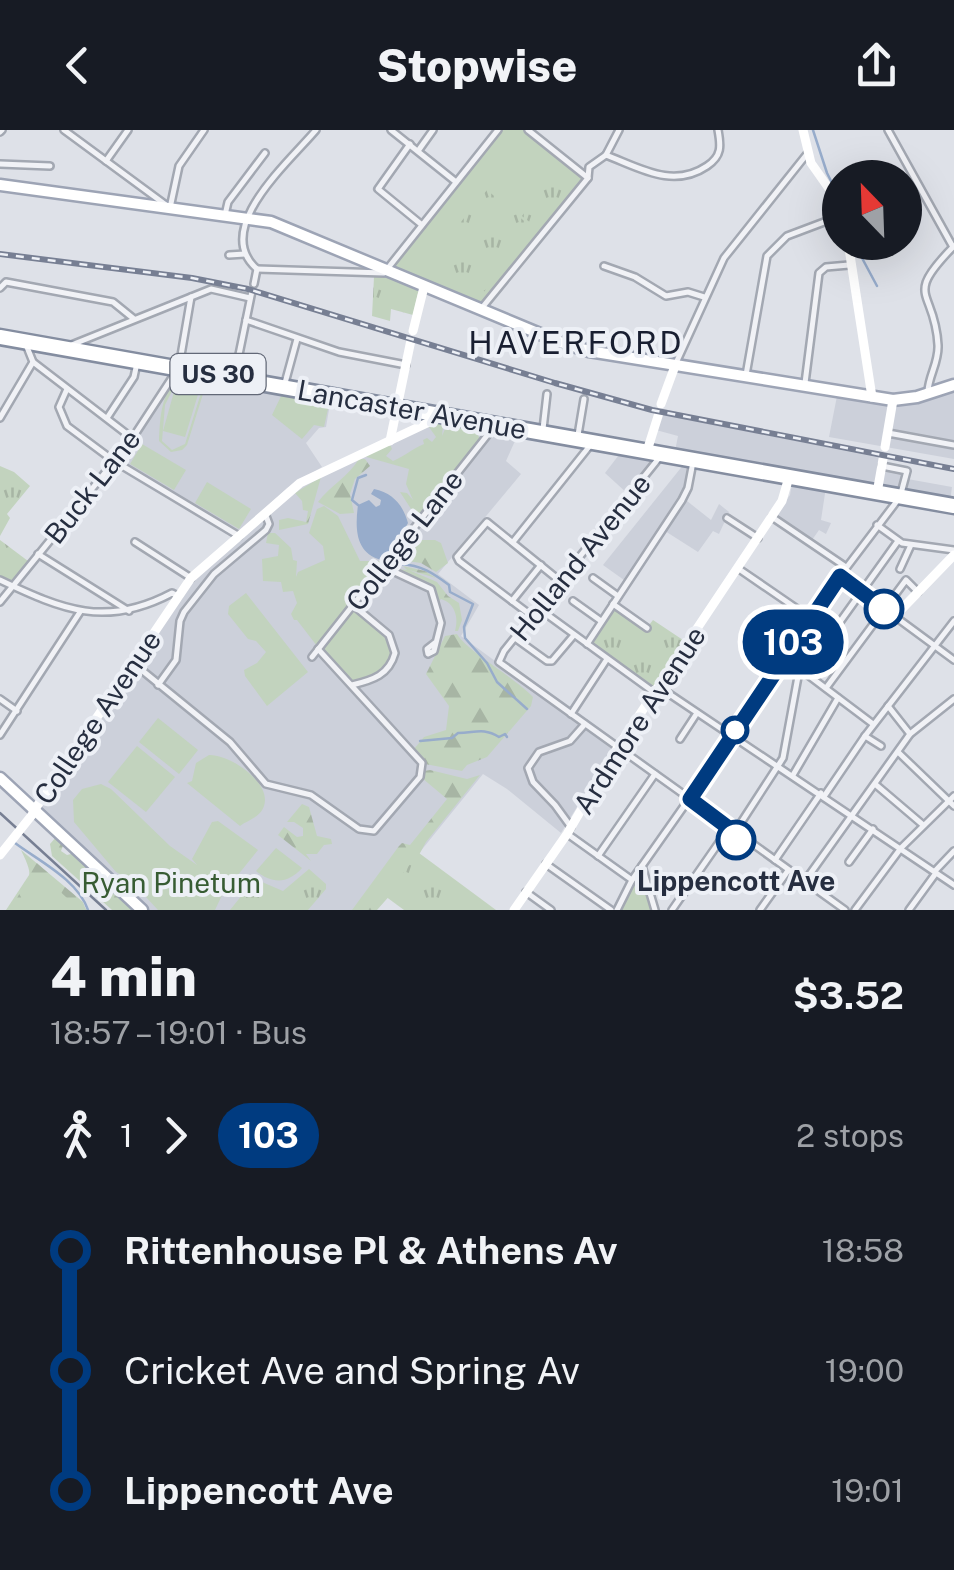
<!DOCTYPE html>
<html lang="en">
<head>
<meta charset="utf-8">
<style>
  body { margin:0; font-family:"Public Sans",sans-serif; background:#242831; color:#f1f3f6; height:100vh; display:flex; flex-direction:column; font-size:38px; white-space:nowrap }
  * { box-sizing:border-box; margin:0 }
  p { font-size:32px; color:#9ea1a6 }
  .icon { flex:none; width:55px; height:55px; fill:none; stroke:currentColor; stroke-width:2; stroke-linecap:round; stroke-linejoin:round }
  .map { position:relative; height:780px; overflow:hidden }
  .sheet { display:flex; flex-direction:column; background:#171b24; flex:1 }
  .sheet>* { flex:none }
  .badge { padding:0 20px; border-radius:32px; font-size:35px; line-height:65px }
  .needle { width:65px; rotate:337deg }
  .controls { position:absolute; left:822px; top:30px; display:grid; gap:20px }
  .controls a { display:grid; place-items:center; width:100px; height:100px; border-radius:50%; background:#171b24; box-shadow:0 10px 40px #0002; font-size:50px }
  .map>.badge { position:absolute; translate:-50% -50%; box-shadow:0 0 0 5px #fff }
  .legs { display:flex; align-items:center; gap:15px; height:110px; padding:0 50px; font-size:32px }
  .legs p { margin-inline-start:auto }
  .head { display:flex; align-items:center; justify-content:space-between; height:170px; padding:0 50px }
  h1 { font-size:55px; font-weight:800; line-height:75px }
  ul { padding:0 50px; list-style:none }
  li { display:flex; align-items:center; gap:35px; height:120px; font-size:38px }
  li i { display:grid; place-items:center; width:15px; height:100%; margin:0 12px; background:currentColor }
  li i::after { content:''; width:25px; height:25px; margin:-12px; border:8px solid; border-radius:50%; background:#171b24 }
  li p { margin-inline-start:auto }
  li:first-child i { background:linear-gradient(#0000 50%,currentColor 0) }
  li:last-child i { background:linear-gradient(currentColor 50%,#0000 0) }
  header { display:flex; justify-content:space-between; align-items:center; height:130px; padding:0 50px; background:#171b24; font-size:45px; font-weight:800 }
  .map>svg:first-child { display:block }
  .built { fill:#ccd0da }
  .green { fill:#c2d3be; fill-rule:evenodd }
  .forest { fill:url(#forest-firs) }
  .park { fill:url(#park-tufts) }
  .water { fill:#97accb }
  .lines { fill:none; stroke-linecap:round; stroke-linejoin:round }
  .stream { stroke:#97accb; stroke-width:2.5 }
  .street-casing { stroke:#a3a8b2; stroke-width:10 }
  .primary-casing { stroke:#9da4b5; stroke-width:15 }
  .highway-casing { stroke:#848da0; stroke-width:19 }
  .street { stroke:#f1f2f6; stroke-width:5 }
  .secondary { stroke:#fff; stroke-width:9 }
  .primary { stroke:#fff; stroke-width:10 }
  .highway { stroke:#fff; stroke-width:14 }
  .tram { stroke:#777f93; stroke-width:2.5 }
  .rail-casing { stroke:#777f93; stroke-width:6 }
  .rail { stroke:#edf0f6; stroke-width:2.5; stroke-dasharray:8; stroke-linecap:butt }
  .secondary-bridge { stroke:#fff; stroke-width:9 }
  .line-1-casing { stroke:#fff; stroke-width:22 }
  .line-1 { stroke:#003b80; stroke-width:15 }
  .stop-1-dot { fill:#fff; stroke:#003b80; stroke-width:5 }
  .labels { text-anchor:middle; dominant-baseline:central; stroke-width:8; stroke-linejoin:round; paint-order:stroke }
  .shield { fill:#edf0f6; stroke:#626877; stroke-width:2.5 }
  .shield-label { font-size:25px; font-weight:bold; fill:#262e40 }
  .street-label { font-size:28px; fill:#262e40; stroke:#edf0f6 }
  .stop-label { font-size:28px; font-weight:bold; fill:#262e40; stroke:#edf0f6 }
  .park-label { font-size:28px; fill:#375c33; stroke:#edf0f6 }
  .quarter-label { font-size:32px; letter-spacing:2.5px; fill:#191f31; stroke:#edf0f6 }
</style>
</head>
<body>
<header><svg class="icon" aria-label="back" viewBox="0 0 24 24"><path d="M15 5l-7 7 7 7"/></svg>Stopwise<svg class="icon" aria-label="share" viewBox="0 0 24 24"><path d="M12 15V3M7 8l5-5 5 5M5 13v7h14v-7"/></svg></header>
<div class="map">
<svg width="954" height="780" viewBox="0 0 954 780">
  <defs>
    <pattern id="forest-firs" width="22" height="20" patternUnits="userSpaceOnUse" patternTransform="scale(2.5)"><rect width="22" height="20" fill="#c2d3be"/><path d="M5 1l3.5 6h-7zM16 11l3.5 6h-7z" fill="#a7b5a4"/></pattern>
    <pattern id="park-tufts" width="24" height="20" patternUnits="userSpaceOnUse" patternTransform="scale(2.5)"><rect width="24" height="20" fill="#c2d3be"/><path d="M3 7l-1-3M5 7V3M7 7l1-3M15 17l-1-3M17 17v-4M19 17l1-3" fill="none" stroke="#a7b5a4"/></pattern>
  </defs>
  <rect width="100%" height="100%" fill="#dee1e8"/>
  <g class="built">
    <path d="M179 241 331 268 326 297 319 298 306 313 322 337 287 358 238 404 118 331Z"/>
    <path d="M954 260V329L829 307 837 266 896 276Z"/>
    <path d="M660 284 881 328 876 357 675 321 678 306 656 300Z"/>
    <path d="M442 288 519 302 506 331 521 344 438 444 479 475 461 506 613 618 561 703 507 659 483 644 373 780H146L38 680 193 451 300 357Z"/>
    <path d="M622 321 657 328 628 364 605 343Z"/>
    <path d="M684 334 688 335 683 361 624 450 603 435Z"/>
    <path d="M883 340 902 343V348L952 357 950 372 880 360Z"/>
    <path d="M792 353 826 357 821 390 831 393 826 404 819 400 812 410 775 387 790 365Z"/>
    <path d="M687 371 711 390 719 374 729 382 719 404 713 401 698 422 665 401Z"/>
  </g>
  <g class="green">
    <path d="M498 0H528L588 48 481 179 389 136Z"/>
    <path d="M182 245 198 248 203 264 187 315 182 320 171 322 159 311C160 287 161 260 182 245ZM186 246 198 250 201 263 185 314 172 320 162 311 165 275 177 251 163 301 185 307 200 258 177 251Z"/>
    <path d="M283 262 330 270 324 297 314 295 302 309 272 285Z"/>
    <path d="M437 292 443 296 442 306 445 299 460 298 477 302 480 310 415 393V385L400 362 407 363 413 370 406 354 409 339 363 326 390 314 392 319 386 326 393 331C405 326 410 320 424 314L423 310 427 308 432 312 436 307 429 297Z"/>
    <path d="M142 314 186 340 174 360 130 334Z"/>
    <path d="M207 352 251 379 239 399 195 373Z"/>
    <path d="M324 376 338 386 360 431H386L317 516 297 490H294L291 484 297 473 293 461 283 462 281 452 263 451 262 429 278 426 279 415 266 413 268 403H275L291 418 293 430 297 431 296 447 298 442 325 430 323 416 309 403 317 379Z"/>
    <path d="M246 463 308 542 267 576 245 546 244 540 257 533 266 522 256 511 248 509 228 484 229 476Z"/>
    <path d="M354 478C392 508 416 530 355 553L322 517Z"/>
    <path d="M158 588 198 620 179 644 139 612Z"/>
    <path d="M137 616 175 647 146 682 108 652Z"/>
    <path d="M209 625C229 624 272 652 264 676 260 688 247 690 240 696L187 653 192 651 196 633Z"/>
    <path d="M101 654 111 659 170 716 197 735 192 729 212 692 218 691 258 720 229 756 213 747 225 759 215 780H158L131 751 116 742 74 692 73 670 82 659Z"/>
    <path d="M276 718 302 738C288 754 272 754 256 741Z"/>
    <path d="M37 733 87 780H6Z"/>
  </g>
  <g class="forest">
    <path d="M359 329H365L370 336 355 349 350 364 354 383 340 384 318 372C330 356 348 347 359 329Z"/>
    <path d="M321 347 308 394 279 400V390L288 388 306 392 308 381 303 380 302 371 295 363Z"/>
    <path d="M413 410H435L441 413 448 433 436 442 421 433 400 430 398 426Z"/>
    <path d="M403 436 425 441 436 448 409 440 437 452 448 466 459 473 462 490 458 501H455C459 488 455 473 441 469L437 473 432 456 389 438 407 440Z"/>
    <path d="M457 504C467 521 514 547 533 567L531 576 487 627 467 635 462 641 425 634 414 619 424 607 446 600 449 576 426 544 445 506Z"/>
    <path d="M430 640 467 649 480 645 426 712 408 745 377 780H352L399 716 402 713 410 715 447 669 422 648 424 641Z"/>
    <path d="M302 674 309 677 317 706 331 709 332 714 324 715 317 724H306L311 731 278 705 284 697 297 707 303 706V698L294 692H287Z"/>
    <path d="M57 706 64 713 61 721 67 725 75 723 137 780H112L52 726 50 714Z"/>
    <path d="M21 720 83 772 86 780H80L53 755 45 756 18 775 15 772C29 745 36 751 21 720Z"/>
  </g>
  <g class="park">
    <path d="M560 37 574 48 536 97 522 86Z"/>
    <path d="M487 60 535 100 530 106 521 100 518 105 526 111 520 118 513 112 517 106 476 74Z"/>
    <path d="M474 76 507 102 512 126 483 163 477 165 443 145 433 126Z"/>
    <path d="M374 147H389L419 159 413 185 391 179 390 191 372 186Z"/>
    <path d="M0 336 14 342 30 356 7 384 10 388 0 406Z"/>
    <path d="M0 410 28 431 11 452 0 447Z"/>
    <path d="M614 478 646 499 653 490 686 512 657 555 651 556 593 513Z"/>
    <path d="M419 723 496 780H404L385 766Z"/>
    <path d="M642 736 655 780H617Z"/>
    <path d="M309 739 326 754V759L308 780H230L255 749 283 761Z"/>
  </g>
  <path class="water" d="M374 359C393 363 403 375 408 393L390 425 381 430C355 423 355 398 358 375L369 370 376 377 380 375 381 370 371 364Z"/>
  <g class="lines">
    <g class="stream">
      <path d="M813 0 827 43 840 69"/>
      <path d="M858 112 862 128 877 156"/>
      <path d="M358 375 352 370 358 348 366 345"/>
      <path d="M395 428 401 434C421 435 433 443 449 455L450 462 473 474 464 497 465 508 487 533 497 552 527 579"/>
      <path d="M420 611 452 608 458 603C475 603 483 597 499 607L505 604 507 607"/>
      <path d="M15 713C39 731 78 750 88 780"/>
    </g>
    <g class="street-casing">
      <g id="street">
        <path d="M64 0 170 78 179 36 204 0"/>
        <path d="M391 0 456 52"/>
        <path d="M528 0 588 48"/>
        <path d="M888 0 953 117"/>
        <path d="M0 2 2 0"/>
        <path d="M410 14 378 59 422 95"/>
        <path d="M418 21 433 0"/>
        <path d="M606 25C640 38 673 59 707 36 722 26 721 16 718 0"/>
        <path d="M606 25 619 0"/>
        <path d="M106 31 128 0"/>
        <path d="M0 34 50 36"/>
        <path d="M225 85 228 72 265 23"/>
        <path d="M229 125 245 124"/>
        <path d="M604 136 635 147 666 166 688 162 704 167"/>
        <path d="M257 139 384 143 498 0"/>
        <path d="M254 154 257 139C211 99 289 32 316 0"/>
        <path d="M0 158 6 152 113 172 134 189"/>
        <path d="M481 179 588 48 589 37 606 25"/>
        <path d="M246 190 339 222 406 235"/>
        <path d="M69 216 211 159 250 168"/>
        <path d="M33 232 132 308"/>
        <path d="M676 233 724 128 807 24"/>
        <path d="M235 244 252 161"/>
        <path d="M746 245 767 126 787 106 840 86"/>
        <path d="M285 253 297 209"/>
        <path d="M805 253 819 143 826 137 849 135"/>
        <path d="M67 259 59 277 67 296 114 331 239 406"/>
        <path d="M928 261C929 245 939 232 938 215 935 158 902 169 954 116"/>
        <path d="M0 288 33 232 27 217"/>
        <path d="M107 288 134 247 137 233"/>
        <path d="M543 299 547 264"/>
        <path d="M888 303 954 315"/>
        <path d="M578 305 584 269"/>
        <path d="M659 328 504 521 499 532 845 780"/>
        <path d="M772 387 846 437"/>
        <path d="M727 388 758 408"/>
        <path d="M877 395 902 413 954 420"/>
        <path d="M135 412 191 448"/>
        <path d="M513 412 592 313"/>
        <path d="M38 424 129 481"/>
        <path d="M384 437 431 459 441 493 434 521 428 524 427 519 436 512"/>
        <path d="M900 439 911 415"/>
        <path d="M840 446 954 530"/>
        <path d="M593 448 618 466"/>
        <path d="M0 450C63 480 106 498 172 463L178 466"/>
        <path d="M512 471 541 435"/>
        <path d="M573 471 601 491"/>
        <path d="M0 472 130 312 179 237 191 167"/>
        <path d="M613 474 647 498"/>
        <path d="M538 478 655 563"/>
        <path d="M532 486 459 431 457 427 487 392 560 451"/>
        <path d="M515 508 547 531H552L574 505"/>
        <path d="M587 514 682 370 688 358 693 332"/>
        <path d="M312 527 493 298"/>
        <path d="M133 533 230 612 266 654 311 665 359 699 374 701 420 647 422 633 318 519"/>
        <path d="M804 542 898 411"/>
        <path d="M804 542 873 594"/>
        <path d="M158 555 176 530 180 491 184 482 214 444 266 400 269 394 266 386"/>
        <path d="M352 555C373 550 389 545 395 523L389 505 353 475"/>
        <path d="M659 557 954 755"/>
        <path d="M826 558 906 450 918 462"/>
        <path d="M0 569 17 581"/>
        <path d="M888 576 910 604"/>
        <path d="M571 584 607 529"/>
        <path d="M0 605 80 482"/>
        <path d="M865 606 881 616"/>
        <path d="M680 609 697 583"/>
        <path d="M898 622 954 676"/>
        <path d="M793 645 838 568"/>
        <path d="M875 654 922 694"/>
        <path d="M825 665 865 606 954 491"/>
        <path d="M571 697 555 675 533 652 528 638 539 622 570 611 585 594"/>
        <path d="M735 702 783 628 809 487 739 439"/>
        <path d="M569 705 632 750"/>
        <path d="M598 726 655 644"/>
        <path d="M775 730 821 663"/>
        <path d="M849 732 873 699"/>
        <path d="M546 734 611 780"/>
        <path d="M642 736 655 780"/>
        <path d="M935 741 954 721"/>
        <path d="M805 751 910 604 954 569"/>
        <path d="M526 762 551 780"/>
        <path d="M617 780 632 750 689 669 809 487 900 367 907 341 882 336"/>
        <path d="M672 780 729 698"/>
        <path d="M760 780 787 742"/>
        <path d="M855 780 901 718 954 666"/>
        <path d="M909 780 936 743"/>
      </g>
    </g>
    <g class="primary-casing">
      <g id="primary">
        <path d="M0 55 271 92 557 211 589 221 893 270 917 267 954 255"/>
        <path d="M0 648 142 780"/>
      </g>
    </g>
    <g class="highway-casing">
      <path id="highway" d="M0 207 954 376"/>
    </g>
    <use href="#street" class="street"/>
    <g class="secondary">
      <path d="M803 0 811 33 830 60 840 86"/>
      <path d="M848 112 872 267"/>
      <path d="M413 201 424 157"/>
      <path d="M661 274 675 236"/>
      <path d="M390 311 411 210"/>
      <path d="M885 317 893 270"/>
      <path d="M647 321 659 283"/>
      <path d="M877 363 883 329"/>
      <path d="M894 487 954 425"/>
      <path d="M33 682 191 448 300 353 442 286"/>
      <path d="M514 780 567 704 618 617 782 371 789 347"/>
    </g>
    <use href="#primary" class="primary"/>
    <use href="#highway" class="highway"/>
    <path class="tram" d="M0 683 106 780"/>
    <g class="rail-casing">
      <path id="rail" d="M0 124 192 148 248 159 555 253 652 280 954 339"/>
    </g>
    <use href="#rail" class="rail"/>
    <path class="secondary-bridge" d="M0 725 32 685"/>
  </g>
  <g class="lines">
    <g class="line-1-casing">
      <path id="line-1" d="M736 710 734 702 690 669 840 446 884 479"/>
    </g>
    <use href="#line-1" class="line-1"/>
  </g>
  <g class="stop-1-dot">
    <circle cx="884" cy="479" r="18"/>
    <circle cx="735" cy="600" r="12"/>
    <circle cx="736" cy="710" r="18"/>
  </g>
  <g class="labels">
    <rect class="shield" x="170.5" y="224" width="95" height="40" rx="8"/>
    <g class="shield-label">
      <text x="218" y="244">US 30</text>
    </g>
    <g class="street-label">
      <text transform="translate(412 279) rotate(10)">Lancaster Avenue</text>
      <text transform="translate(92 356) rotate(-52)">Buck Lane</text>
      <text transform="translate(404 410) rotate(-52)">College Lane</text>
      <text transform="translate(580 427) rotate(-51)">Holland Avenue</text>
      <text transform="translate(97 587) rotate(-56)">College Avenue</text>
      <text transform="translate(639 590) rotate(-57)">Ardmore Avenue</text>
    </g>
    <g class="stop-label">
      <text x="736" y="750">Lippencott Ave</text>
    </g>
    <g class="park-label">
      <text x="171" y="752">Ryan Pinetum</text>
    </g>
    <g class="quarter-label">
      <text x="576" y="212">HAVERFORD</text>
    </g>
  </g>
</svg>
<div class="controls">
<a><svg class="needle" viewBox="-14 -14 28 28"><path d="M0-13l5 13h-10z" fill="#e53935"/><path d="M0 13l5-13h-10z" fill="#9ea1a6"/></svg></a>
</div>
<b class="badge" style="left:793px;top:512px;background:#003b80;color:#fff">103</b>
</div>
<section class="sheet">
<div class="head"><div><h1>4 min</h1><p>18:57 – 19:01 · Bus</p></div><b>$3.52</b></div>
<div class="legs"><svg class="icon" aria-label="walk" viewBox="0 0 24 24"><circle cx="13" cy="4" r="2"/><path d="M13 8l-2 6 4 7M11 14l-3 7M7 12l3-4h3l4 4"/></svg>1<svg class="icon" aria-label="forward" viewBox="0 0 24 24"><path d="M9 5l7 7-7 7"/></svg><b class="badge" style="background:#003b80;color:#fff">103</b><p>2 stops</p></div>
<ul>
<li><i style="color:#003b80"></i><b>Rittenhouse Pl &amp; Athens Av</b><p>18:58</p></li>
<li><i style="color:#003b80"></i><span>Cricket Ave and Spring Av</span><p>19:00</p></li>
<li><i style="color:#003b80"></i><b>Lippencott Ave</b><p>19:01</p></li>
</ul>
</section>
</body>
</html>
